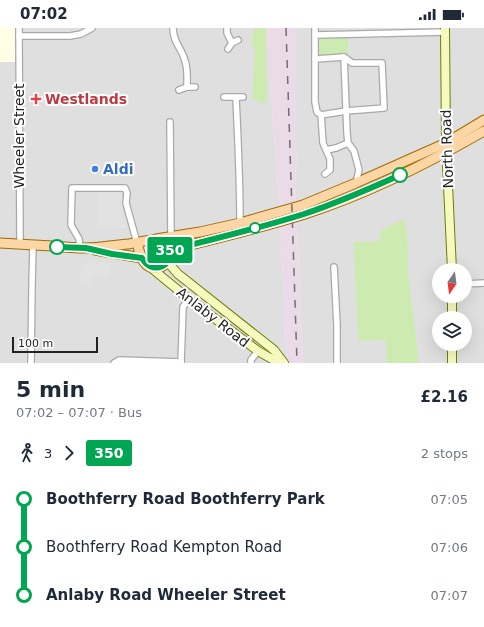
<!DOCTYPE html>
<html lang="en">
<head>
<meta charset="utf-8">
<style>
  body { margin:0; font-family:"DejaVu Sans",sans-serif; background:#f6f6f7; color:#1f2937; height:100vh; display:flex; flex-direction:column; font-size:15px; white-space:nowrap }
  * { box-sizing:border-box; margin:0 }
  p { font-size:13px; color:#747a83 }
  .icon { flex:none; width:22px; height:22px; fill:none; stroke:currentColor; stroke-width:2; stroke-linecap:round; stroke-linejoin:round }
  .map { position:relative; height:335px; overflow:hidden }
  .side { display:flex; flex-direction:column; background:#fff; flex:1 }
  .side>* { flex:none }
  .badge { padding:0 8px; border-radius:3px; font-size:14px; line-height:26px }
  .needle { width:26px; rotate:194deg }
  .fabs { position:absolute; left:432px; top:235px; display:grid; gap:8px }
  .fabs a { display:grid; place-items:center; width:40px; height:40px; border-radius:50%; background:#fff; box-shadow:0 4px 16px #0002; font-size:20px }
  .scale { position:absolute; left:12px; bottom:10px; width:86px; box-sizing:border-box; padding-left:4px; border:2px solid #222; border-top:0; font-size:11px; line-height:14px; white-space:nowrap; color:#222; -webkit-text-stroke:3px #fff; paint-order:stroke }
  .map>.badge { position:absolute; translate:-50% -50%; box-shadow:0 0 0 2px #fff }
  .legs { display:flex; align-items:center; gap:6px; height:44px; padding:0 16px; font-size:13px }
  .legs p { margin-inline-start:auto }
  .head { display:flex; align-items:center; justify-content:space-between; height:68px; padding:0 16px }
  h1 { font-size:22px; font-weight:700; line-height:30px }
  ul { padding:0 16px; list-style:none }
  li { display:flex; align-items:center; gap:14px; height:48px; font-size:15px }
  li i { display:grid; place-items:center; width:6px; height:100%; margin:0 5px; background:currentColor }
  li i::after { content:''; width:10px; height:10px; margin:-5px; border:3px solid; border-radius:50%; background:#fff }
  li p { margin-inline-start:auto }
  li:first-child i { background:linear-gradient(#0000 50%,currentColor 0) }
  li:last-child i { background:linear-gradient(currentColor 50%,#0000 0) }
  .status { display:flex; justify-content:space-between; align-items:center; height:28px; padding:0 20px; background:#fff; direction:ltr }
  .status svg { height:11px; fill:currentColor }
  .map>svg:first-child { display:block }
  .residential { fill:#e0dfdf; fill-rule:evenodd }
  .industrial { fill:#ebdbe8 }
  .education { fill:#ffffe5 }
  .grass { fill:#cdebb0 }
  .parking { fill:#e2e2e2 }
  .lines { fill:none; stroke-linecap:round; stroke-linejoin:round }
  .street-casing { stroke:#a9a9a9; stroke-width:8 }
  .secondary-casing { stroke:#707d05; stroke-width:10 }
  .primary-casing { stroke:#a06b00; stroke-width:11 }
  .street { stroke:#fff; stroke-width:5.5 }
  .secondary { stroke:#f7fabf; stroke-width:8 }
  .primary { stroke:#fcd6a4; stroke-width:9 }
  .rail { stroke:#707070; stroke-width:1.5; stroke-dasharray:8 8; stroke-linecap:butt }
  .line-1-casing { stroke:#fff; stroke-width:9 }
  .line-1 { stroke:#00a651; stroke-width:6 }
  .health-dot { fill:#e0444e; stroke:#fff; stroke-width:1.5 }
  .shop-dot { fill:#3f7fe0; stroke:#fff; stroke-width:1.5 }
  .stop-1-dot { fill:#fff; stroke:#00a651; stroke-width:2 }
  .labels { text-anchor:middle; dominant-baseline:central; stroke-width:4; stroke-linejoin:round; paint-order:stroke }
  .health-label { font-size:14px; font-weight:bold; fill:#be3a42; stroke:#fff; text-anchor:start }
  .street-label { font-size:14px; fill:#222; stroke:#fff }
  .shop-label { font-size:14px; font-weight:bold; fill:#366cbe; stroke:#fff; text-anchor:start }
</style>
</head>
<body>
<div class="status"><b>07:02</b><svg viewBox="0 0 49 12"><path d="M0 12V9h3v3zM5 12V6h3v6zM10 12V3h3v9zM15 12V0h3v12zM26 1h20v11H26zM47 4h2v5h-2z"/></svg></div>
<div class="map">
<svg width="484" height="335" viewBox="0 0 484 335">
  <rect width="100%" height="100%" fill="#f2efe9"/>
  <g class="residential">
    <path d="M0 0H267L268 27 279 174 287 335H0Z"/>
    <path d="M297 0H484V335H303L295 156 297 124ZM439 242H465V268H439ZM439 290H465V316H439Z"/>
  </g>
  <path class="industrial" d="M267 0H297V124L295 156 303 335H287L279 174 268 27Z"/>
  <rect class="education" x="0" y="0" width="15" height="34"/>
  <g class="grass">
    <path d="M254 0H266L267 72 265 75H260L259 72 252 71 255 20 251 17Z"/>
    <path d="M348 9V26L320 27 317 25V13L320 11Z"/>
    <path d="M403 191 407 202 408 243 418 328V335H387L386 312 358 313 354 214 379 213 380 212 379 204Z"/>
  </g>
  <g class="parking">
    <path d="M97 165H122V190L126 191V200H97Z"/>
    <path d="M88 234H110V248H91V255H80V242L83 237Z"/>
  </g>
  <g class="lines">
    <g class="street-casing">
      <g id="street">
        <path d="M19 0 20 217"/>
        <path d="M173 0C173 15 182 20 185 33 188 41 187 50 187 59"/>
        <path d="M227 0V5L232 15"/>
        <path d="M315 0V74L317 84 321 87 323 115 326 122 336 120 348 115"/>
        <path d="M315 7 445 4"/>
        <path d="M19 8H70L81 6 92 0"/>
        <path d="M228 21 232 15 238 12"/>
        <path d="M315 31 344 29 347 105 348 115 354 123 359 142 356 155"/>
        <path d="M179 62 187 59H195"/>
        <path d="M224 69H243"/>
        <path d="M236 70C238 111 240 153 240 195"/>
        <path d="M321 87 346 83 384 80 382 35H352L344 29"/>
        <path d="M170 94 171 209"/>
        <path d="M325 146 330 142V131L326 122"/>
        <path d="M80 220 79 211 71 197 72 160H125L127 165 126 175 137 215"/>
        <path d="M334 239 337 297V335"/>
        <path d="M465 256 484 255"/>
        <path d="M31 335 32 258 33 217"/>
        <path d="M114 335 119 332 181 334"/>
        <path d="M181 335 183 279 189 271"/>
        <path d="M251 335V332L258 323"/>
      </g>
    </g>
    <g class="secondary-casing">
      <g id="secondary">
        <path d="M445 0 446 115 452 242"/>
        <path d="M170 229 171 238 178 246 274 322 284 335"/>
        <path d="M150 239 189 271 258 323 279 335"/>
        <path d="M452 290V268"/>
        <path d="M452 335V316"/>
      </g>
    </g>
    <g class="primary-casing">
      <g id="primary">
        <path d="M156 211 200 204 240 195 303 177 356 155 446 115 484 92"/>
        <path d="M0 215C17 216 35 217 52 218 63 219 74 220 85 220 100 220 114 217 128 216 136 215 154 210 161 212 169 215 172 226 168 233 166 236 162 239 158 240 143 242 140 226 137 215"/>
        <path d="M95 222 142 230"/>
        <path d="M170 222C215 211 260 200 305 186 367 166 427 136 484 103"/>
      </g>
    </g>
    <use href="#street" class="street"/>
    <use href="#secondary" class="secondary"/>
    <use href="#primary" class="primary"/>
    <path class="rail" d="M286 0 297 335"/>
  </g>
  <g class="lines">
    <g class="line-1-casing">
      <path id="line-1" d="M57 219 86 220 112 226 142 230C150 246 172 241 170 222 215 211 260 200 304 186 337 175 369 161 400 147"/>
    </g>
    <use href="#line-1" class="line-1"/>
  </g>
  <path class="health-dot" d="M34 65h4v4h4v4h-4v4h-4v-4h-4v-4h4z"/>
  <circle class="shop-dot" cx="95" cy="141" r="4"/>
  <g class="stop-1-dot">
    <circle cx="400" cy="147" r="7"/>
    <circle cx="255" cy="200" r="5"/>
    <circle cx="57" cy="219" r="7"/>
  </g>
  <g class="labels">
    <g class="health-label">
      <text x="45" y="71">Westlands</text>
    </g>
    <g class="street-label">
      <text transform="translate(19 108) rotate(-90)">Wheeler Street</text>
      <text transform="translate(447 121) rotate(-92)">North Road</text>
      <text transform="translate(213 289) rotate(38)">Anlaby Road</text>
    </g>
    <g class="shop-label">
      <text x="103" y="141">Aldi</text>
    </g>
  </g>
</svg>
<div class="fabs">
<a><svg class="needle" viewBox="-14 -14 28 28"><path d="M0-13l5 13h-10z" fill="#e53935"/><path d="M0 13l5-13h-10z" fill="#747a83"/></svg></a>
<a><svg class="icon" aria-label="layers" viewBox="0 0 24 24"><path d="M12 4l9 5-9 5-9-5zM3 14l9 5 9-5"/></svg></a>
</div>
<div class="scale">100 m</div>
<b class="badge" style="left:170px;top:222px;background:#00a651;color:#fff">350</b>
</div>
<section class="side">
<div class="head"><div><h1>5 min</h1><p>07:02 – 07:07 · Bus</p></div><b>£2.16</b></div>
<div class="legs"><svg class="icon" aria-label="walk" viewBox="0 0 24 24"><circle cx="13" cy="4" r="2"/><path d="M13 8l-2 6 4 7M11 14l-3 7M7 12l3-4h3l4 4"/></svg>3<svg class="icon" aria-label="forward" viewBox="0 0 24 24"><path d="M9 5l7 7-7 7"/></svg><b class="badge" style="background:#00a651;color:#fff">350</b><p>2 stops</p></div>
<ul>
<li><i style="color:#00a651"></i><b>Boothferry Road Boothferry Park</b><p>07:05</p></li>
<li><i style="color:#00a651"></i><span>Boothferry Road Kempton Road</span><p>07:06</p></li>
<li><i style="color:#00a651"></i><b>Anlaby Road Wheeler Street</b><p>07:07</p></li>
</ul>
</section>
</body>
</html>
